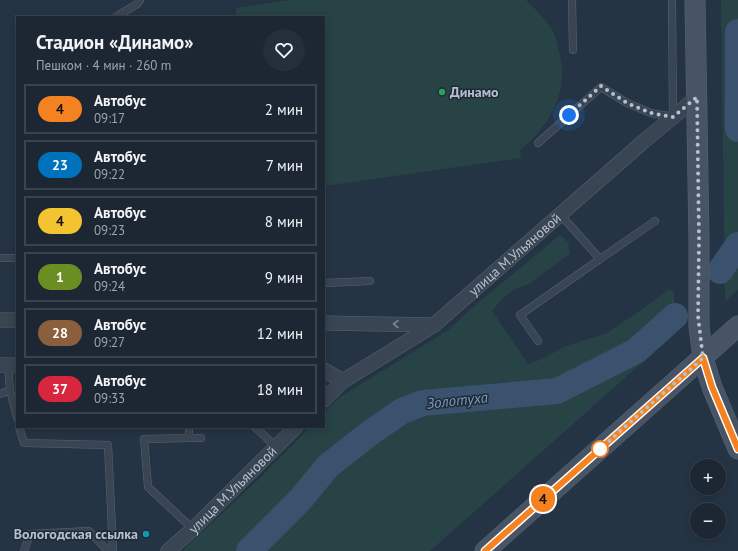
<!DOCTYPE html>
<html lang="ru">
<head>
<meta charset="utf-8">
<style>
  body { margin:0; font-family:"PT Sans",sans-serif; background:#252f3b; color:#f1f3f6; height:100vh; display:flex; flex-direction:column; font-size:15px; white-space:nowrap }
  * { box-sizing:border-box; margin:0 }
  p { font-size:13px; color:#a0a5ac }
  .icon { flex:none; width:22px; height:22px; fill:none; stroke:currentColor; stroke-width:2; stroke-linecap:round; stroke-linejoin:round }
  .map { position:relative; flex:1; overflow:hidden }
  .sheet { position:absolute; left:16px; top:16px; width:309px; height:412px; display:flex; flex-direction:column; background:#1c2733; border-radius:0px; box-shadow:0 2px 10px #0003,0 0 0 1px #3a444e }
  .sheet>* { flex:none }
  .badge { padding:0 8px; border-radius:13px; font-size:14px; line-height:26px }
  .buttons { position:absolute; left:690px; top:459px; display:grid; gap:8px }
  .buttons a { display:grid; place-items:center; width:36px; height:36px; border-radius:50%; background:#1c2733; box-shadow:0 2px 10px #0003,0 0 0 1px #3a444e; font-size:20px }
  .you { position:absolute; width:20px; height:20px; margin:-10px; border:3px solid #fff; border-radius:50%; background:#1a73e8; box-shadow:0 0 0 6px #1a73e833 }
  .map>.badge { position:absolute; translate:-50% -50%; box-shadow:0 0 0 2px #fff }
  .round { display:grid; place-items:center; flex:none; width:42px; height:42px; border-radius:21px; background:#252f3b }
  .overview { display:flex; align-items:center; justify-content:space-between; height:68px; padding:0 20px }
  h1 { font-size:19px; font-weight:800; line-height:30px }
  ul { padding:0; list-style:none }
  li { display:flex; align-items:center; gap:12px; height:50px; margin:0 8px 6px; padding:0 12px; border:2px solid #3a444e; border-radius:0px }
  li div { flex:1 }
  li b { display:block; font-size:15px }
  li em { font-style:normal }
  li .badge { min-width:44px; font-weight:700; text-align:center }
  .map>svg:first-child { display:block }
  .green { fill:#274345 }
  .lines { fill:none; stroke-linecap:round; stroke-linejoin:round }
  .river { stroke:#3a526d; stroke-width:26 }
  .lane-casing { stroke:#586370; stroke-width:8 }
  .street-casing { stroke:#586370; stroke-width:15 }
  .secondary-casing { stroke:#586370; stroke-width:21 }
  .lane { stroke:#3a4553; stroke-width:7 }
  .street { stroke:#3a4553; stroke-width:14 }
  .secondary { stroke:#475466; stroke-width:20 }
  .oneway { stroke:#7f8996 }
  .line-casing { stroke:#fff; stroke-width:9 }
  .line { stroke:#f58220; stroke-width:6 }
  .walk { stroke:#b7c0cd; stroke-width:4; stroke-dasharray:0 7.2 }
  .leisure-dot { fill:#2e9e5b; stroke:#1e2a39; stroke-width:1.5 }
  .stop-dot { fill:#fff; stroke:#f58220; stroke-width:2 }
  .culture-dot { fill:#0f9aa8; stroke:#1e2a39; stroke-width:1.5 }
  .labels { text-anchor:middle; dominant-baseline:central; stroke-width:3; stroke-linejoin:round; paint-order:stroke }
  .poi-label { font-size:14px; font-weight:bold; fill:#b7c0cd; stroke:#1e2a39; text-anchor:start }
  .street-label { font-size:14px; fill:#b7c0cd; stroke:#1e2a39 }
  .water-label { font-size:15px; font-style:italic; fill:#7c98b5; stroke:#1e2a39 }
</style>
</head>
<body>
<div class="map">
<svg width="738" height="551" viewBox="0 0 738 551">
  <rect width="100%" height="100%" fill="#253444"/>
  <g class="green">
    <path d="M290 0H526C536 10 547 20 554 33 556 38 557 43 558 48 571 88 551 125 520 150L521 158 324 186V17H234L236 15V8Z"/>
    <path d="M721 0H738V290L725 301Z"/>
    <path d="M560 235 568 242 570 254 527 285C513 287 500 300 492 311L528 364 542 359 566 346 607 333 644 308 668 290 674 291 675 327 653 353 430 551H182L259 479 310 427H324V413L340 397 447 331 479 302Z"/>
  </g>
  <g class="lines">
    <g class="river">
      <path d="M738 32V129"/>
      <path d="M720 271 738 245"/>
      <path d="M249 551 300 500 328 466 370 433 402 411 423 403 557 391 636 351 675 316"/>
    </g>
    <g class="lane-casing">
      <g id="lane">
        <path d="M572 0 573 50"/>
        <path d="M116 17 137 4 140 0"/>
        <path d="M538 143 601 87 627 103 651 113 673 117 672 0"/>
        <path d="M0 258H17"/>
        <path d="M600 259 655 221"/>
        <path d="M324 283 370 281"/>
        <path d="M538 341 520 315 600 259 560 214"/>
        <path d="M8 365 10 390 17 418"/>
        <path d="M0 394 10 390"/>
        <path d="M19 427 24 443 108 445 113 551"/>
        <path d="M189 427V438L144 439 148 487 193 529"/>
        <path d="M255 427 276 447"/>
        <path d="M189 438H201"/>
        <path d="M24 551 30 534 89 531 108 551"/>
      </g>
    </g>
    <g class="street-casing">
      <g id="street">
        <path d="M0 320H17"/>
        <path d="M324 323 434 325"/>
        <path d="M0 365H17"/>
        <path d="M324 370 343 381"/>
        <path id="s1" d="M324 400 343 381 434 325 643 142 697 97"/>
        <path id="s2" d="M168 551 193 529 296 427"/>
      </g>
    </g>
    <g class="secondary-casing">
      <g id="secondary">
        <path d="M695 0 699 239V327L703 358 712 387 738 449"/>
        <path d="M485 551 738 326"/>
      </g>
    </g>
    <use href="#lane" class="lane"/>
    <use href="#street" class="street"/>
    <use href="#secondary" class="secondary"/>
  </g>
  <defs><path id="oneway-chevron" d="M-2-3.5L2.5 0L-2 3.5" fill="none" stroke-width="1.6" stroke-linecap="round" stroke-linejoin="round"/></defs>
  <use class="oneway" href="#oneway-chevron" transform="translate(396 324) rotate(-179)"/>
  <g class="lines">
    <g class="line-casing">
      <path id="line" d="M485 551 703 358 712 387 738 449"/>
    </g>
    <use href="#line" class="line"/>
    <path class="walk" d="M569 115 601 86 627 103 651 113 673 117 697 97 699 239 698 316 703 358 600 449"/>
  </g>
  <circle class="leisure-dot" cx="442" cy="92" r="4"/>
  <circle class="stop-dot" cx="600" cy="449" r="8"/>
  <circle class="culture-dot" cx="146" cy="534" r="4"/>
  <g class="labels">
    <g class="poi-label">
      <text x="450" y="92">Динамо</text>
      <text x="138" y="534" text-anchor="end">Вологодская ссылка</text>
    </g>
    <g class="street-label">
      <text stroke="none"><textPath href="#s1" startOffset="241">улица М.Ульяновой</textPath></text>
      <text stroke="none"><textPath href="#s2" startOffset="89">улица М.Ульяновой</textPath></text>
    </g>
    <g class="water-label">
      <text transform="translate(457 400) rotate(-6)">Золотуха</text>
    </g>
  </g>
</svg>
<div class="buttons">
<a>+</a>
<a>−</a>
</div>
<div class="you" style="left:569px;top:115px"></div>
<b class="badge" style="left:543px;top:499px;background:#f58220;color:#111">4</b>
<section class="sheet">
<div class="overview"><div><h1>Стадион «Динамо»</h1><p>Пешком · 4 мин · 260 m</p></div><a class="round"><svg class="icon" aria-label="heart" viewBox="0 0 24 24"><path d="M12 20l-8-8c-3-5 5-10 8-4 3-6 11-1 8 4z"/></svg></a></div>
<ul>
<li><span class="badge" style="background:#f58220;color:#111">4</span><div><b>Автобус</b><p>09:17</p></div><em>2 мин</em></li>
<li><span class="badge" style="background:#0072bc;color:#fff">23</span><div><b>Автобус</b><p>09:22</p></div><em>7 мин</em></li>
<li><span class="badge" style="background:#f4c430;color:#111">4</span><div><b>Автобус</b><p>09:23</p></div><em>8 мин</em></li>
<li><span class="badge" style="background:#6b8e23;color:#fff">1</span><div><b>Автобус</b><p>09:24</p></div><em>9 мин</em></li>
<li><span class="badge" style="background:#8b5e3c;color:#fff">28</span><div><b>Автобус</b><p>09:27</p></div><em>12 мин</em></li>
<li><span class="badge" style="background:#d7263d;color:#fff">37</span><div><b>Автобус</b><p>09:33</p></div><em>18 мин</em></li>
</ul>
</section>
</div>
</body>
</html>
